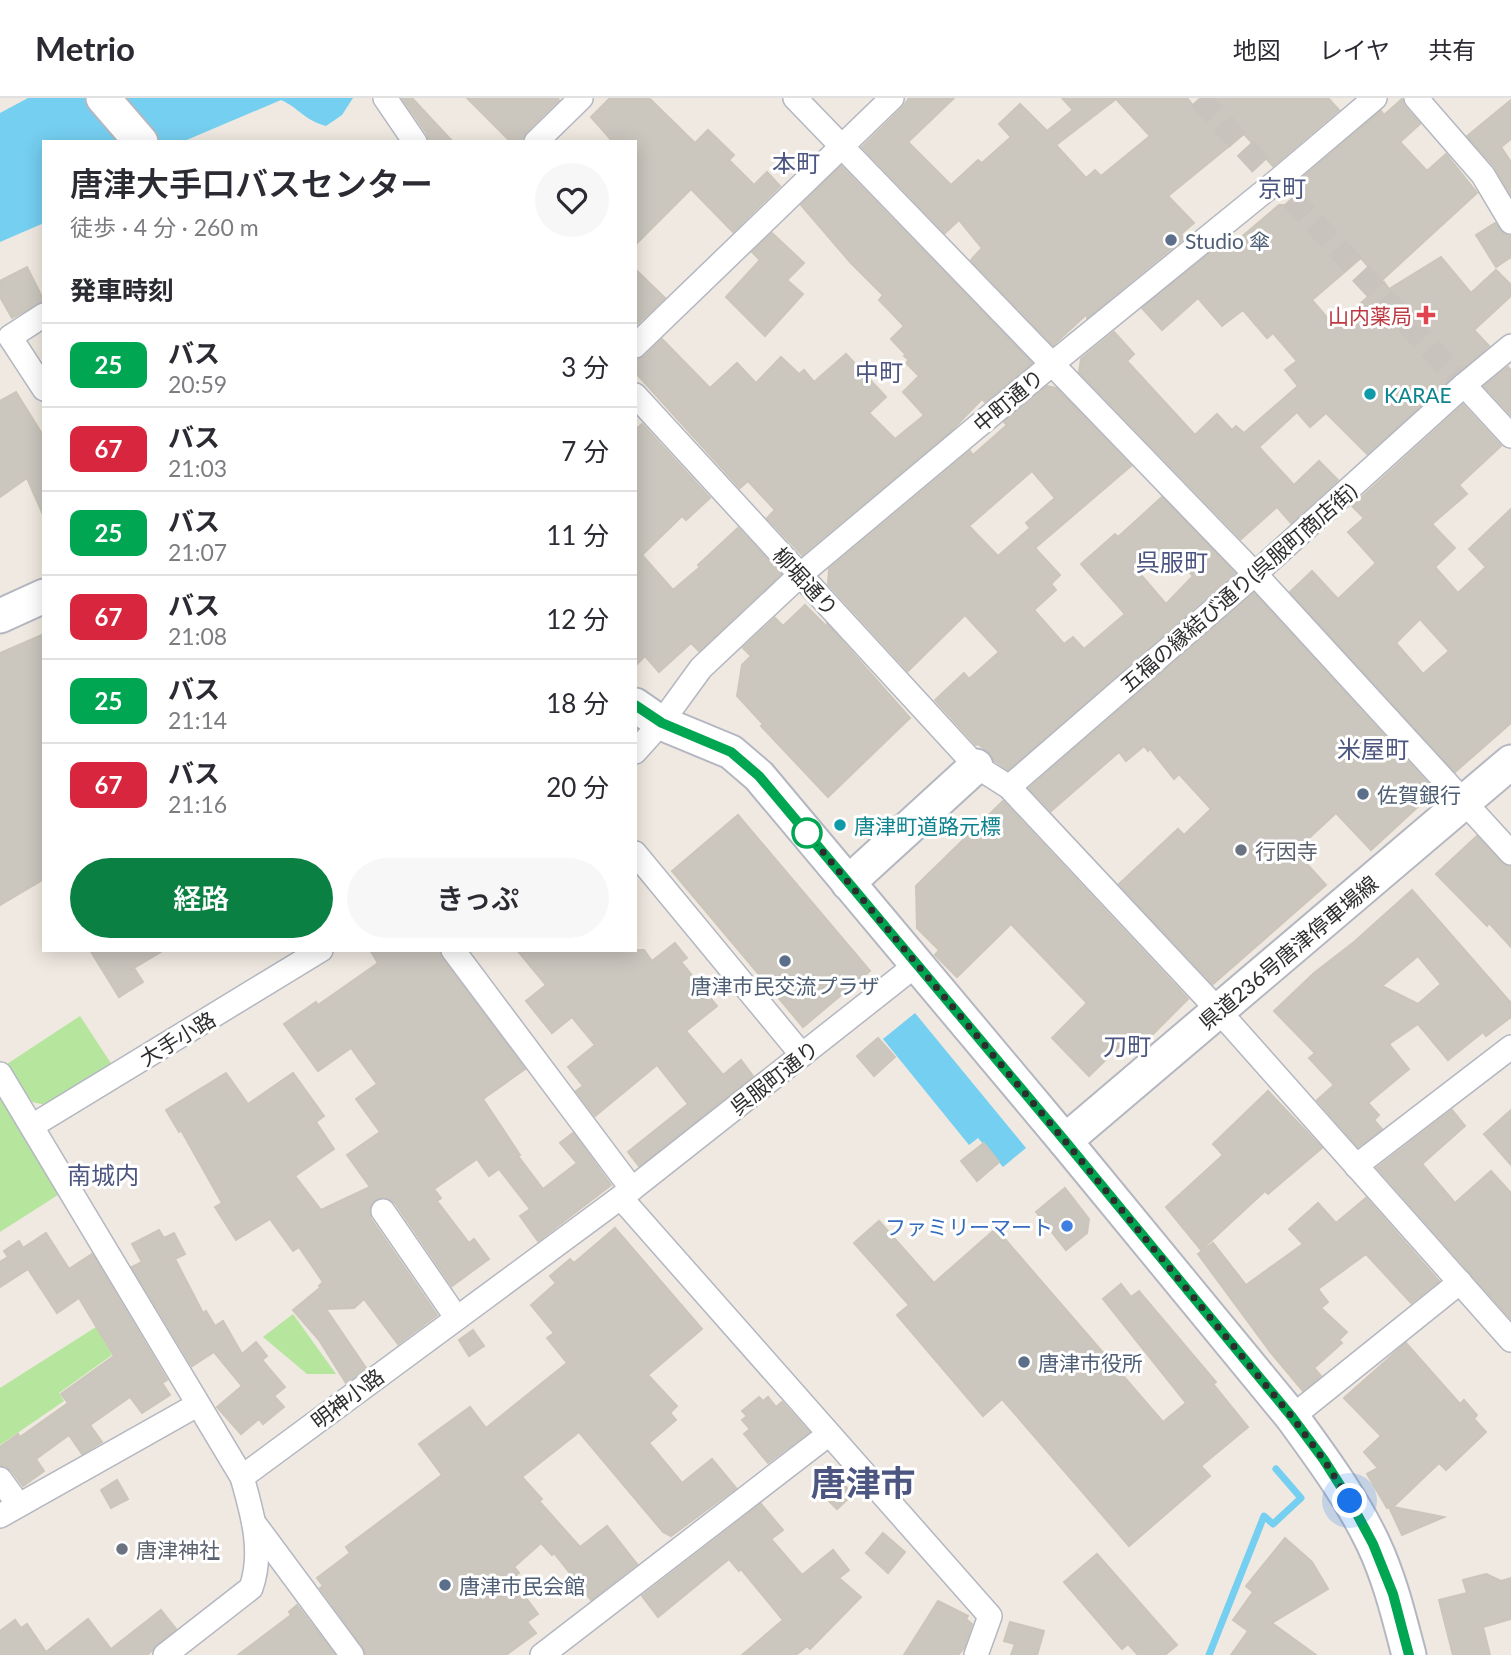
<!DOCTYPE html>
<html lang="ja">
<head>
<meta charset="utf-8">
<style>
  body { margin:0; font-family:Lato,"Noto Sans JP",sans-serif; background:#f7f7f7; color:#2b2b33; height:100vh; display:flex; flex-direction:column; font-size:26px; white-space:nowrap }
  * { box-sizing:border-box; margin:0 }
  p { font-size:23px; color:#7c7c81 }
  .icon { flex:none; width:38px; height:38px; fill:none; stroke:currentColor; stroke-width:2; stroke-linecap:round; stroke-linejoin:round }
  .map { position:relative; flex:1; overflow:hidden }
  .drawer { position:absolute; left:42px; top:42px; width:595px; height:812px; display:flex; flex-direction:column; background:#fff; border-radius:0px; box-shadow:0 4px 18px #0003 }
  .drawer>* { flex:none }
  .badge { padding:0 14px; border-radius:10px; font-size:24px; line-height:46px }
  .you { position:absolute; width:35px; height:35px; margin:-18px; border:5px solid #fff; border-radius:50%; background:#1a73e8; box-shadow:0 0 0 10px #1a73e833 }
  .map>.badge { position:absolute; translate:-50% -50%; box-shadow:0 0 0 4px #fff }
  h2 { padding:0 28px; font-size:26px; line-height:63px }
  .round { display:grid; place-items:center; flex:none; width:74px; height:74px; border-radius:37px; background:#f7f7f7 }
  .summary { display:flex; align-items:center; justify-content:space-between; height:119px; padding:0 28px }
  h1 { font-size:33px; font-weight:600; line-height:52px }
  .action { display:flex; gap:14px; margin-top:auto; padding:14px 28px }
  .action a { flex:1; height:80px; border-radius:42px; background:#0b8043; color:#fff; font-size:28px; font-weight:600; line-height:80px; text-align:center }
  .action a+a { background:#f7f7f7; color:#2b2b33 }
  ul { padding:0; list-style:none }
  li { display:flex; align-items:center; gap:21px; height:84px; padding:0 28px; border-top:2px solid #e1e1e2 }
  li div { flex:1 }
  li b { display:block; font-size:26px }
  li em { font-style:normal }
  li .badge { min-width:77px; font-weight:700; text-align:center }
  header { display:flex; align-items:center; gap:42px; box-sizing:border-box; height:98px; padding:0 35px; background:#fff; border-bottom:2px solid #e1e1e2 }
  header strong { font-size:33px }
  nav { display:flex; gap:38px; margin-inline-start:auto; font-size:24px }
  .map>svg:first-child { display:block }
  .green { fill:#b6e59e }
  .water { fill:#75cff0 }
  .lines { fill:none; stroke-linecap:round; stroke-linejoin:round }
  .stream { stroke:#75cff0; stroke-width:7 }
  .building { fill:#cbc7bf; stroke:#cbc5ba; stroke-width:2; fill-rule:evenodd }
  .street-tunnel { stroke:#c8c4bd; stroke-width:23; stroke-dasharray:23 11; stroke-linecap:butt }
  .street-casing { stroke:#b4b7c1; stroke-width:26 }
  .secondary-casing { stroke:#b4b7c1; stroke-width:37 }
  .street { stroke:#fff; stroke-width:23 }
  .secondary { stroke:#fff; stroke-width:33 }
  .line-casing { stroke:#fff; stroke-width:16 }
  .line { stroke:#00a651; stroke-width:10 }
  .walk { stroke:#2e2e2e; stroke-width:7; stroke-dasharray:0 12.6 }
  .service-dot { fill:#5c6f8a; stroke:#fff; stroke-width:2.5 }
  .health-dot { fill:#e0444e; stroke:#fff; stroke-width:2.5 }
  .culture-dot { fill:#0f9aa8; stroke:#fff; stroke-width:2.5 }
  .stop-dot { fill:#fff; stroke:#00a651; stroke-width:3.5 }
  .worship-dot { fill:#6b7280; stroke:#fff; stroke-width:2.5 }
  .shop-dot { fill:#3f7fe0; stroke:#fff; stroke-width:2.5 }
  .labels { text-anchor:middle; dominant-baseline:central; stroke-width:6; stroke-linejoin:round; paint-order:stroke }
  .service-label { font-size:21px; fill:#4e5e75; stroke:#fff; text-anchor:start }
  .health-label { font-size:21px; fill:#be3a42; stroke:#fff; text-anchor:end }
  .culture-label { font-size:21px; fill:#0d838f; stroke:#fff; text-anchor:start }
  .street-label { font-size:21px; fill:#2e2e2e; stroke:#fff }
  .worship-label { font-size:21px; fill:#5b616d; stroke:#fff; text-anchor:start }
  .shop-label { font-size:21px; fill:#366cbe; stroke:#fff; text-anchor:end }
  .quarter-label { font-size:24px; fill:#4d5680; stroke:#fff }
  .town-label { font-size:35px; font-weight:bold; fill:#4d5680; stroke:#fff }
</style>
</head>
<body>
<header>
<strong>Metrio</strong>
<nav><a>地図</a><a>レイヤ</a><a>共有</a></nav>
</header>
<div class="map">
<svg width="1511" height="1557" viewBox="0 0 1511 1557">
  <rect width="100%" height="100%" fill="#efe9e1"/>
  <g class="green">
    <path d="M80 918 114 970 55 1009 32 1004 7 966Z"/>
    <path d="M0 1000 61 1095 0 1134Z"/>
    <path d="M293 1216 336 1276H307L263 1239Z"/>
    <path d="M96 1229 112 1257 59 1295 64 1303 0 1347V1290Z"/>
  </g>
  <g class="water">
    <path d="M28 0H353L342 17 326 28C304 22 299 10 281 2L182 44H44V125L0 144V15Z"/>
    <path d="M915 915 1026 1050 1003 1069 978 1040 969 1047 883 941Z"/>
  </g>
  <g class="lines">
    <path class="stream" d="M1209 1557 1264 1418 1273 1426 1301 1400 1276 1371"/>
  </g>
  <g class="building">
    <path d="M402 0H412L453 44H429L427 36Z"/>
    <path d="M467 0H557L559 2 526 34 522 44H511Z"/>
    <path d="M610 0H649L695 45 708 32 734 57 729 62 754 87 767 74 780 88 733 134 691 91 635 147V44H613L591 19Z"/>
    <path d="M909 0H954L908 44 951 87 978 62 982 65 1011 39 999 26 1020 6 1047 33 1073 12 1062 0H1187L1199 15 1216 0H1328L1339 12 1273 68 1244 36 1168 98 1194 125 1181 136 1184 140 1087 220V216L1053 247 971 162 982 150 959 122 945 135 862 49 902 10ZM1116 1 1150 38 1101 78 1095 72 1086 80 1056 47Z"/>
    <path d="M1402 1 1405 9 1420 26 1400 44 1427 73 1446 56 1477 95 1381 183 1361 160 1312 202 1335 229 1384 184 1389 191 1441 159 1471 195 1496 172 1511 187V198L1474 232 1489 248 1367 356 1326 315 1310 329 1297 314 1259 349 1294 387 1319 363 1338 382 1291 425 1277 409 1241 441 1079 274 1081 261 1114 234 1134 256 1127 263 1195 337 1217 316 1232 332 1236 328 1244 335 1298 288 1285 272 1297 263 1273 235 1267 240 1243 212 1222 228 1198 200 1162 232 1142 210 1220 147 1225 153 1279 107H1301V81L1381 13 1384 17Z"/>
    <path d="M1511 2V41L1501 49 1511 64V97L1494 68 1467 38Z"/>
    <path d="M841 68 1032 265 985 304 982 301 952 332 802 457 767 420 775 412 748 383 740 390 635 274V262L645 258 662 241 710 290 737 265 756 285 781 259 799 276 804 272 814 284 846 256 886 299 869 315 895 341 922 319 924 317 903 294 919 278 906 265 909 262 904 258 906 257 891 241 904 228 879 202 883 197 850 164 801 107Z"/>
    <path d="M1495 125 1504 136 1511 138V159L1496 169 1476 137Z"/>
    <path d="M772 135 804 165 787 182 803 196 765 238 726 199 760 162 752 154Z"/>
    <path d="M27 169 44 203 12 220 0 199V183Z"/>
    <path d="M635 171 665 200 635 228Z"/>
    <path d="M1508 269 1511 273V317L1484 288Z"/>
    <path d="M1047 288 1056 290 1131 368 1035 450 1060 477 1051 486 1056 492 1034 512 1064 546 1073 539 1084 551 1125 516 1081 466 1115 436 1118 439 1162 399 1235 475 1008 672 995 663 990 655 978 646 976 647 935 602 964 575 969 581 999 554 965 517 908 573 828 486 829 471 970 353 973 357 1007 327 1004 324ZM1032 373 1055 400 1026 425 1030 430 998 458 969 428ZM1166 453 1193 478 1166 506 1141 477Z"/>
    <path d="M16 294 44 339V419L27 380 0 399V303Z"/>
    <path d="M1463 307 1501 348 1459 387 1467 396 1432 426 1455 450 1435 469 1458 495 1486 469 1469 451 1511 411V625L1455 674 1290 494 1312 473 1338 501 1376 465 1348 434 1364 420 1352 408ZM1420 521 1449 553 1423 576 1396 545Z"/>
    <path d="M642 326 710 400 686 422 682 418 642 457 673 492 700 469 698 467 738 430 781 476 699 553 691 545 659 574 645 558 635 568V332Z"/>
    <path d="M1254 495 1435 693 1371 752 1336 715 1295 753 1326 787 1213 886 1119 786 1178 731 1184 737 1211 711 1179 676 1174 681 1150 651 1148 653 1144 648 1126 663 1119 654 1051 713 1029 690Z"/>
    <path d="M805 507 827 529V526L910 620 828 699 761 628 763 626 737 598 742 567 751 558 743 550 775 520 783 528Z"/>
    <path d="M44 536V781L0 807V555Z"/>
    <path d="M1003 703 1188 901 1131 958 1120 948 1089 978 1052 940 1087 905 1011 826 957 879 935 857 939 852 917 830 916 788Z"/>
    <path d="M738 717 870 873 803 929 672 773Z"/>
    <path d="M1477 738 1501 764 1511 769V849L1489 825 1487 828 1436 776Z"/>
    <path d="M1412 792 1511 905V919L1486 938 1483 934 1448 962 1418 926 1389 946 1409 971 1368 1005 1379 1017 1374 1022 1382 1031 1358 1049 1317 1002 1334 987 1309 960 1315 955 1274 913 1314 875 1354 844ZM1418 858 1441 886 1418 906 1382 888Z"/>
    <path d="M675 845 687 860 681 864 717 908 686 933 723 977 741 962 753 978 639 1068 628 1054 688 1006 657 967 595 1018 576 993 583 988 568 969 595 947 572 919 552 935 526 903 546 887 517 852H644L652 863Z"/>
    <path d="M90 852H164L134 870 143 884 119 899Z"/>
    <path d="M370 852 439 853 442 860 525 971 483 1001 520 1057 518 1058 543 1091 577 1065 560 1045 573 1035 611 1087 538 1143 520 1118 530 1111 499 1071 489 1078 477 1061 434 1091 441 1100 437 1103 469 1145 474 1141 489 1161 452 1188 395 1105 383 1099 375 1102 369 1113 371 1121 437 1217 398 1246 364 1201 354 1210 326 1211 366 1270 346 1285 319 1242 293 1212 321 1189 319 1188 323 1184 299 1149 293 1153 270 1121 236 1142 215 1109 222 1105 181 1032 179 1034 166 1012 226 975 248 1006 293 975 324 1018 316 1024 334 1051 295 1078 321 1112 370 1089 347 1057 380 1034 356 1001 377 986 351 950 318 973 284 926 316 904 318 907 378 865Z"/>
    <path d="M878 940 895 959 874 978 857 958Z"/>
    <path d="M1268 993 1322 1050 1268 1096 1265 1093 1201 1152 1166 1109 1223 1057 1213 1046Z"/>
    <path d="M1452 1012 1465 1028 1422 1066 1455 1105 1491 1073 1511 1095V1221L1377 1070Z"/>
    <path d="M1511 1012V1067L1484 1036Z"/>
    <path d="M984 1045 999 1064 977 1083 961 1063Z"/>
    <path d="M1065 1090 1089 1121 1087 1135 1066 1152 1036 1114Z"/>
    <path d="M1366 1100 1439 1183 1411 1205 1366 1156 1318 1191 1328 1204 1321 1210 1347 1234 1339 1242 1342 1245 1314 1270 1321 1278 1303 1293 1271 1255 1198 1156 1213 1145 1246 1187 1303 1146 1289 1131 1318 1105 1336 1125Z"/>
    <path d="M879 1123 934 1185 993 1133 1002 1142 1004 1140 1163 1324 1186 1305 1103 1201 1121 1186 1131 1199 1139 1193 1216 1284 1213 1286 1248 1329 1201 1368 1210 1378 1129 1448 1002 1301 983 1318 897 1217 909 1207 854 1145Z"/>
    <path d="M615 1130 702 1231 648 1277 677 1308 670 1315 676 1322 649 1345 682 1385 712 1361 736 1390 671 1438 663 1434 579 1334 522 1379 542 1401 539 1403 580 1449 607 1428 637 1466 591 1502 554 1455 552 1457 541 1445 514 1469 519 1475 512 1481 538 1516 527 1524 536 1535 506 1557H366L363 1549 320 1490 323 1488 317 1480 350 1455 346 1449 442 1377 419 1346 470 1309 486 1330 567 1265 547 1240 554 1235 531 1207 556 1185 550 1178 570 1161 574 1165Z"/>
    <path d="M159 1132 164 1140 174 1135 185 1156 175 1161 203 1215 206 1213 215 1228 223 1223 242 1256 256 1244 267 1258 262 1262 285 1289 274 1298 284 1309 263 1326 259 1321 241 1336 217 1309 242 1288 214 1254 192 1268 132 1169 142 1164 132 1146Z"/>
    <path d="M46 1135 69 1171 92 1156 167 1282 162 1285 170 1297 142 1315 130 1299 90 1327 102 1344 82 1356 69 1337 36 1361 44 1373 23 1388 11 1372 0 1367V1349L18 1336 20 1339 68 1305 61 1296 114 1258 79 1200 57 1215 28 1171 0 1189V1164L8 1159 4 1153 19 1143 23 1150Z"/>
    <path d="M473 1232 484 1248 469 1258 459 1242Z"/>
    <path d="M1406 1245 1460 1306 1464 1302 1477 1317 1474 1321 1486 1334 1446 1372 1439 1365 1393 1409 1444 1419 1402 1437 1389 1409 1387 1410 1367 1376 1378 1370 1364 1354 1381 1338 1344 1300Z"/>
    <path d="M759 1299 763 1303 768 1299 776 1309 782 1304 809 1334 768 1365 744 1336 750 1331 742 1322 747 1318 742 1313Z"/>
    <path d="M831 1374 853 1396 837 1411 815 1389Z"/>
    <path d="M117 1382 128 1401 111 1410 101 1392Z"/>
    <path d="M761 1406 783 1432 771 1441 802 1477 833 1452 849 1472 839 1480 861 1499 810 1551 807 1548 796 1557H742L783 1522 741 1471 739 1473 729 1461 658 1519 642 1498Z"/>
    <path d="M883 1435 905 1454 888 1475 866 1455Z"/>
    <path d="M1285 1440 1312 1464 1328 1491 1272 1525 1316 1557H1231L1248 1533 1233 1522 1253 1494 1246 1488Z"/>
    <path d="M1097 1456 1177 1547 1165 1557H1138L1128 1546 1122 1551 1064 1484Z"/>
    <path d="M1486 1476 1501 1483 1511 1480V1521L1483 1529 1490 1557H1453L1439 1502 1467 1495 1463 1482Z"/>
    <path d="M938 1503 968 1518 966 1521 972 1526 964 1550 958 1557H904Z"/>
    <path d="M297 1507 335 1557H238L291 1517 289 1514Z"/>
    <path d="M161 1512 176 1531 147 1557H0V1533L15 1522 21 1530 27 1526 46 1554 88 1521 111 1551Z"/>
    <path d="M1010 1524 1044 1533 1037 1557H1011L1015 1546 1004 1543Z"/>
  </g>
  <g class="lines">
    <path class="street-tunnel" d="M1199 0 1464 287"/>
    <g class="street-casing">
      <g id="street">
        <path d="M385 0 415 44"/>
        <path d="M795 0 1255 476 1511 755"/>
        <path d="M1416 0 1483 77 1511 124"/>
        <path d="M536 44 581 0"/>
        <path d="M44 217 10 239 44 291"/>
        <path d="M635 248 892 0"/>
        <path d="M1464 287 1511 338"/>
        <path d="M635 297 976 668 1009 689 1218 912 1511 1242"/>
        <path d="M635 654 661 625 701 570 800 477 1052 266 1277 83 1375 0"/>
        <path d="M1009 689 1255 476 1464 287 1511 248"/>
        <path d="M635 755 802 957"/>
        <path d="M453 852 632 1091"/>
        <path d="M0 976 242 1379"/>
        <path d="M32 1028 321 852"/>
        <path d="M1356 1068 1511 949"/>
        <path d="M621 1100 990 1518 976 1557"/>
        <path d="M383 1113 456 1219"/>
        <path d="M1292 1319 1460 1184"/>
        <path d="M0 1381 18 1406"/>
        <path d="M0 1418 197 1307"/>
        <path d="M254 1425 352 1557"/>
        <path d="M165 1557 251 1490C264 1454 252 1414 242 1379L632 1091 916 867"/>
        <path d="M542 1557 829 1336"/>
      </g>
    </g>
    <g class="secondary-casing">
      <g id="secondary">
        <path d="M103 0 141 44"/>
        <path d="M0 518 44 498"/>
        <path d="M635 607 661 625 731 654 759 678 1065 1043 1292 1319C1321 1359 1351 1399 1373 1445 1390 1481 1399 1519 1409 1557"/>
        <path d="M848 785 976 668"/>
        <path d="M1065 1043 1511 664"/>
      </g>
    </g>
    <use href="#street" class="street"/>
    <use href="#secondary" class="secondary"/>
  </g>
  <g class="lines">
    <g class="line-casing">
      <path id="line" d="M635 607 662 625 731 654 759 678 1065 1043 1292 1319 1324 1362 1350 1403 1373 1446 1393 1496 1409 1557"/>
    </g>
    <use href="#line" class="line"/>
    <path class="walk" d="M807 735 1065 1043 1292 1319 1324 1362 1350 1403"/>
  </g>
  <g class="service-dot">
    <circle cx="1171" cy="142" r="7"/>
    <circle cx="1363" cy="696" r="7"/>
    <circle cx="785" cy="863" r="7"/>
    <circle cx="1024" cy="1264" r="7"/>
    <circle cx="445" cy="1487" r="7"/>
  </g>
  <path class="health-dot" d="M1422.5 206.5h7v7h7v7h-7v7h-7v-7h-7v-7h7z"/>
  <g class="culture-dot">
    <circle cx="1370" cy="296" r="7"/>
    <circle cx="840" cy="727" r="7"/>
  </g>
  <circle class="stop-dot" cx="807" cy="735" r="14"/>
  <g class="worship-dot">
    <circle cx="1241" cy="752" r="7"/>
    <circle cx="122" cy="1451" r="7"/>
  </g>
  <circle class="shop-dot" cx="1067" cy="1128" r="7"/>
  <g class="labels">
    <g class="service-label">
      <text x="1185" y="142">Studio 傘</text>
      <text x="1377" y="696">佐賀銀行</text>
      <text x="785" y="887" text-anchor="middle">唐津市民交流プラザ</text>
      <text x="1038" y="1264">唐津市役所</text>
      <text x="459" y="1487">唐津市民会館</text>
    </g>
    <g class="health-label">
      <text x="1412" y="217">山内薬局</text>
    </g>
    <g class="culture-label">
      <text x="1384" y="296">KARAE</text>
      <text x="854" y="727">唐津町道路元標</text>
    </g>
    <g class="street-label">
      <text transform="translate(1008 302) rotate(-40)">中町通り</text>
      <text transform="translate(806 483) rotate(47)">柳堀通り</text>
      <text transform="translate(1238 489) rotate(-41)">五福の縁結び通り(呉服町商店街)</text>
      <text transform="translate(1288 854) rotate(-40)">県道236号唐津停車場線</text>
      <text transform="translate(177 940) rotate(-31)">大手小路</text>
      <text transform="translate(774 979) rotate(-38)">呉服町通り</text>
      <text transform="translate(347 1300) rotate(-37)">明神小路</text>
    </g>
    <g class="worship-label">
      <text x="1255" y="752">行因寺</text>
      <text x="136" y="1451">唐津神社</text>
    </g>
    <g class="shop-label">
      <text x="1053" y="1128">ファミリーマート</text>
    </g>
    <g class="quarter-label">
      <text x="796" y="64">本町</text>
      <text x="1282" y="89">京町</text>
      <text x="879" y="273">中町</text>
      <text x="1172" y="463">呉服町</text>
      <text x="1373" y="650">米屋町</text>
      <text x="1127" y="947">刀町</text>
      <text x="103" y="1076">南城内</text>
    </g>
    <g class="town-label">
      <text x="863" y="1384">唐津市</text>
    </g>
  </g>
</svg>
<div class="you" style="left:1350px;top:1403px"></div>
<section class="drawer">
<div class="summary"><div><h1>唐津大手口バスセンター</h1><p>徒歩 · 4 分 · 260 m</p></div><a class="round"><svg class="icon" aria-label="heart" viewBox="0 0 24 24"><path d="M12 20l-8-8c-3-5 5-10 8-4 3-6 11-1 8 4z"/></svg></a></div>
<h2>発車時刻</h2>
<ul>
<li><span class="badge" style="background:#00a651;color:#fff">25</span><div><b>バス</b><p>20:59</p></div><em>3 分</em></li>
<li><span class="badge" style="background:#d7263d;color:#fff">67</span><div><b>バス</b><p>21:03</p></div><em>7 分</em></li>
<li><span class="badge" style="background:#00a651;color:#fff">25</span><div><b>バス</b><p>21:07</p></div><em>11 分</em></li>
<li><span class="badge" style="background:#d7263d;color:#fff">67</span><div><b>バス</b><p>21:08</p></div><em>12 分</em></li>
<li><span class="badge" style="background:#00a651;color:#fff">25</span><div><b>バス</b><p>21:14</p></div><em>18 分</em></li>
<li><span class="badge" style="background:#d7263d;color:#fff">67</span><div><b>バス</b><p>21:16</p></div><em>20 分</em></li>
</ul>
<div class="action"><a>経路</a><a>きっぷ</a></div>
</section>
</div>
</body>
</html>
